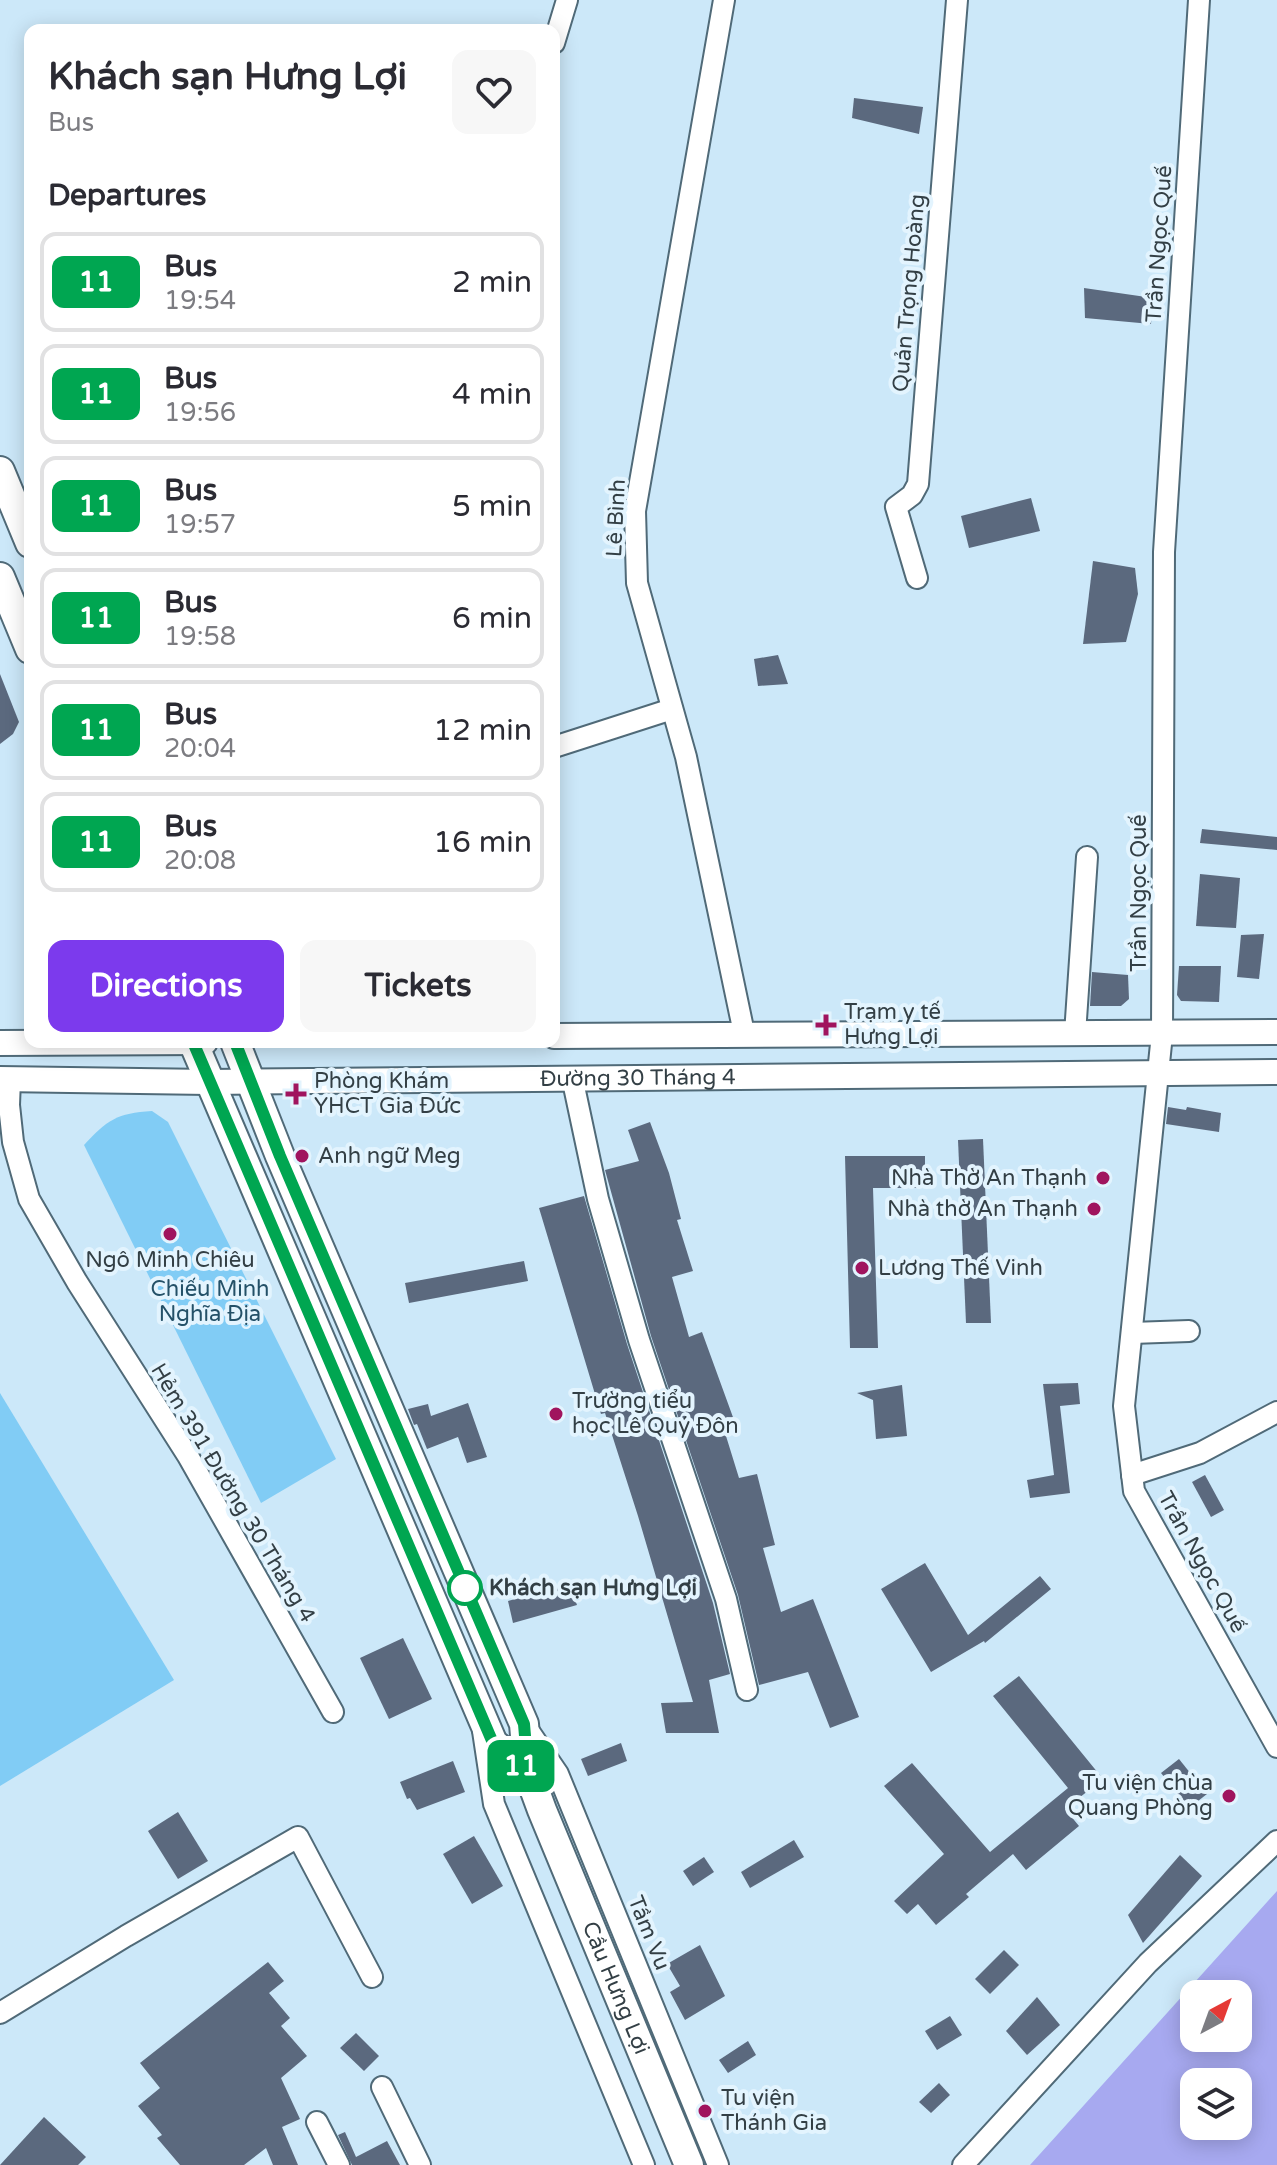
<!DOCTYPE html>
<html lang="en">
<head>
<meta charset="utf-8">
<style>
  body { margin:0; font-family:"Varela Round",sans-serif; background:#f7f7f7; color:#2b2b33; height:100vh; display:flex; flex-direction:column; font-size:30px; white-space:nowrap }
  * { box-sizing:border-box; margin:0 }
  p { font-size:26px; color:#7c7c81 }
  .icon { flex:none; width:44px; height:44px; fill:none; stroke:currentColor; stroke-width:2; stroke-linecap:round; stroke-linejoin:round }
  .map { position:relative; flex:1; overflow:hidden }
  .panel { position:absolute; left:24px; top:24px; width:536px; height:1024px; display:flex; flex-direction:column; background:#fff; border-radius:16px; box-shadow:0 4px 20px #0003 }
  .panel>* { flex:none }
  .badge { padding:0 16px; border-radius:12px; font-size:28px; line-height:52px }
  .needle { width:52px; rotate:41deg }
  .controls { position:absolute; left:1180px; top:1980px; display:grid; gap:16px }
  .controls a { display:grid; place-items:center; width:72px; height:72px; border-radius:16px; background:#fff; box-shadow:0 4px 20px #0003; font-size:40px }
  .map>.badge { position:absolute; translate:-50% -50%; box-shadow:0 0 0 4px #fff }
  h2 { padding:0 24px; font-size:30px; line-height:72px }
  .round { display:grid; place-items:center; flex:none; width:84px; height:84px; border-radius:16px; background:#f7f7f7 }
  .headline { display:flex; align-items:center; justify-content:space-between; height:136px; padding:0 24px }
  h1 { font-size:38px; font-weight:700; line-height:60px }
  .cta { display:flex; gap:16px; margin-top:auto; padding:16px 24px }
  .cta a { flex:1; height:92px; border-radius:16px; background:#7c3aed; color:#fff; font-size:32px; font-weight:700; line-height:92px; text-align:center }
  .cta a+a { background:#f7f7f7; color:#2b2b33 }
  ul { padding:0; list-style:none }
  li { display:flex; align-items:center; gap:24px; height:100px; margin:0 16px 12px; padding:0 8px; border:4px solid #e1e1e2; border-radius:16px }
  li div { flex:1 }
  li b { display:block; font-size:30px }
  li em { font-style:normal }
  li .badge { min-width:88px; font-weight:700; text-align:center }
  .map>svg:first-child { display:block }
  .green { fill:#81ccf5 }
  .water { fill:#a7a9f0; fill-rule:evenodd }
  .building { fill:#5b697e }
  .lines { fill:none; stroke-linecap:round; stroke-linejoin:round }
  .minor-casing { stroke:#506a78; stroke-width:24 }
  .major-casing { stroke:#506a78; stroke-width:28 }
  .highway-casing { stroke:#506a78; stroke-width:32 }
  .minor { stroke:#fff; stroke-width:20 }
  .major { stroke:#fff; stroke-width:24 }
  .highway { stroke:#fff; stroke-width:28 }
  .line-casing { stroke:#fff; stroke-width:18 }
  .line { stroke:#00a651; stroke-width:12 }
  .poi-dot { fill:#a0145e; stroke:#e3f4fe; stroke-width:3 }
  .stop-dot { fill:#fff; stroke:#00a651; stroke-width:4 }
  .labels { text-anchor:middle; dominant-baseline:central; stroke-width:8; stroke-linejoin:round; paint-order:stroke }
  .street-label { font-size:22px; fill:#333f45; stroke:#e3f4fe }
  .poi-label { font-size:22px; fill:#333f45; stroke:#e3f4fe; text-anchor:start }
  .park-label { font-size:22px; fill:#245168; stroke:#e3f4fe }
  .stop-label { font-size:22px; font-weight:bold; fill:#333f45; stroke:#e3f4fe; text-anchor:start }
</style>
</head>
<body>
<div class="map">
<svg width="1277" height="2165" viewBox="0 0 1277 2165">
  <rect width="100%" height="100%" fill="#cce8f9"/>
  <g class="green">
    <path d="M152 1111 168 1122 336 1459 261 1503 84 1145C107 1120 117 1113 152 1111Z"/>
    <path d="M0 1393 174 1680 0 1786Z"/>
  </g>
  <path class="water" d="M1277 1891V2165H1030ZM1194 1994H1238V2038H1194ZM1194 2082H1238V2126H1194Z"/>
  <g class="building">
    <path d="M854 98 923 107 919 134 852 118Z"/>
    <path d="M1084 288 1153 298 1151 324 1085 318Z"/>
    <path d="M1031 498 1040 531 969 548 961 516Z"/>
    <path d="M1093 561 1135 568 1138 594 1126 642 1083 644Z"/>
    <path d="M778 655 788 684 758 686 754 659Z"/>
    <path d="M0 674 19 722 13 734 0 744Z"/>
    <path d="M1202 829 1277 837V850L1200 843Z"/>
    <path d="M1200 874 1240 878 1236 928 1196 926Z"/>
    <path d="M1264 934 1259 979 1237 977 1241 935Z"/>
    <path d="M1179 966H1221L1219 1002 1181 1001 1177 995Z"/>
    <path d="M1092 972 1128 975 1129 999 1121 1006H1090Z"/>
    <path d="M1168 1107 1186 1110 1187 1107 1221 1113 1219 1132 1166 1124Z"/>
    <path d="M650 1122 669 1173 681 1219 677 1220 693 1271 672 1277 689 1337 702 1332 738 1431 726 1436 739 1478 757 1474 775 1545 763 1548 781 1612 813 1599 859 1717 830 1728 808 1672 759 1685 738 1595 651 1336 605 1170 639 1161 628 1130Z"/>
    <path d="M983 1139 991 1323H966L958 1140Z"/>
    <path d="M845 1156H925V1188H873L878 1348H850Z"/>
    <path d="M584 1196 627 1344 713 1603 730 1674 709 1680 719 1733H666L661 1703 693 1702 638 1516 605 1413 601 1414 539 1208Z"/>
    <path d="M524 1261 528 1281 409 1303 405 1283Z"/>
    <path d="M1078 1383 1080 1404 1060 1406 1070 1493 1030 1498 1027 1480 1054 1475 1043 1384Z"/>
    <path d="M902 1385 907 1436 876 1439 873 1400 857 1393Z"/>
    <path d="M468 1403 487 1457 467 1463 458 1437 427 1449 417 1424 414 1425 408 1409 428 1404 431 1416Z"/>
    <path d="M1205 1475 1224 1510 1211 1517 1192 1482Z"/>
    <path d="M925 1563 968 1635 1040 1576 1051 1589 985 1643 984 1641 931 1672 881 1589Z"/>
    <path d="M569 1584 577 1605 513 1623 508 1601Z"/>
    <path d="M403 1638 432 1699 389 1719 360 1658Z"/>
    <path d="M1019 1676 1103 1779 1065 1809 1079 1826 1026 1870 1013 1854 966 1894 969 1897 936 1925 918 1904 907 1914 894 1901 944 1854 884 1786 912 1763 990 1852 1068 1788 993 1696Z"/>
    <path d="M621 1743 627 1761 588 1776 581 1759Z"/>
    <path d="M1179 1759 1207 1794 1189 1808 1161 1773Z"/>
    <path d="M453 1761 465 1792 417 1810 410 1798 407 1799 400 1782Z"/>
    <path d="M178 1812 208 1861 178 1879 148 1831Z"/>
    <path d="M474 1836 503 1886 472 1904 443 1854Z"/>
    <path d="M794 1840 804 1857 750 1888 741 1872Z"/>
    <path d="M1180 1855 1202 1876 1143 1943 1128 1915Z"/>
    <path d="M704 1857 714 1872 693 1886 683 1871Z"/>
    <path d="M700 1945 725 1996 685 2020 670 1992 680 1986 667 1964Z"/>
    <path d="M1004 1950 1019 1965 990 1994 975 1979Z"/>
    <path d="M268 1962 284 1981 269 1993 290 2018 281 2026 307 2056 281 2078 300 2119 282 2127 298 2165H273L266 2148 244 2165H180L157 2138 162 2135 138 2106 160 2088 140 2063Z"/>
    <path d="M1037 1997 1060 2025 1027 2055 1006 2031Z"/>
    <path d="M950 2016 962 2035 937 2050 925 2031Z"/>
    <path d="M356 2033 379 2056 364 2071 340 2048Z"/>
    <path d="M748 2041 756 2055 728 2073 719 2060Z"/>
    <path d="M939 2083 950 2095 931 2113 919 2102Z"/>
    <path d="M44 2117 86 2157 78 2165H0Z"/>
    <path d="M345 2132 356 2157 387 2141 400 2165H352L338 2135Z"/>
  </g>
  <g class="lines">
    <g class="minor-casing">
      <g id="minor">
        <path d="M724 0 635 511 637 583 686 757 744 1033"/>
        <path d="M1199 0 1164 552 1162 1034 1124 1406 1134 1491 1277 1747"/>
        <path d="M554 43 567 0"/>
        <path d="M917 578 896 507 912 495 918 484 957 0"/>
        <path d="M554 747 672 709"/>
        <path d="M1075 1034 1087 857"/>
        <path d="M572 1077 598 1199 639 1340 726 1599 747 1690"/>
        <path d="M10 1079 9 1105 13 1142 29 1199 77 1282 188 1456 333 1712"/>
        <path d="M1132 1333 1189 1331"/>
        <path d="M1132 1475 1200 1453 1277 1412"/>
        <path d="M526 1727 558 1774 718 2165"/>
        <path d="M483 1731 494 1804 644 2165"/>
        <path d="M0 2013 126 1936 298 1837 372 1977"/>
        <path d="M382 2087 420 2165"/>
        <path d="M317 2122 339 2165"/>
        <path d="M963 2165 1148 1963 1277 1841"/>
      </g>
    </g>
    <g class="major-casing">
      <g id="major">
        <path d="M554 1036 1277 1032"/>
        <path d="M0 1043 205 1042"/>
        <path id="s1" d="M0 1079 209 1082 1277 1072"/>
      </g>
    </g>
    <g class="highway-casing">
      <g id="highway">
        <path d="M0 471 30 543"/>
        <path d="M0 577 30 649"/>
        <path d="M193 1042 493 1743 528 1772"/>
        <path id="s2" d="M235 1042 280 1156 524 1724 528 1772 542 1810 689 2165"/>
      </g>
    </g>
    <use href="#minor" class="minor"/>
    <use href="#major" class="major"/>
    <use href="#highway" class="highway"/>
  </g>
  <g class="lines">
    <g class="line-casing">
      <path id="line" d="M193 1042 493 1743 528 1772 524 1724 280 1156 235 1042"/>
    </g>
    <use href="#line" class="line"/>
  </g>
  <g class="poi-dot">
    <path d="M822 1013h8v8h8v8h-8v8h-8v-8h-8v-8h8z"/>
    <path d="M292 1082h8v8h8v8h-8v8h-8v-8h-8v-8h8z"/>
    <circle cx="302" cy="1156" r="8"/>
    <circle cx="1103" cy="1178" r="8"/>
    <circle cx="1094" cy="1209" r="8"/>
    <circle cx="170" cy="1234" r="8"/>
    <circle cx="862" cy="1268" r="8"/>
    <circle cx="556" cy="1414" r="8"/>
    <circle cx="1229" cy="1796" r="8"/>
    <circle cx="705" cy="2111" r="8"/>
  </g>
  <circle class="stop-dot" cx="465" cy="1588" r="16"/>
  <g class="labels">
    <g class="street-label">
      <text transform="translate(1159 244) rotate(-86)">Trần Ngọc Quế</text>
      <text transform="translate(909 293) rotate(-85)">Quản Trọng Hoàng</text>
      <text transform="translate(616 518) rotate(-87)">Lê Bình</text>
      <text transform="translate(1139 893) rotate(-90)">Trần Ngọc Quế</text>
      <text stroke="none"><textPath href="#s1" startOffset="638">Đường 30 Tháng 4</textPath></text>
      <text transform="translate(233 1493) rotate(59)">Hẻm 391 Đường 30 Tháng 4</text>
      <text transform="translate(1202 1562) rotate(61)">Trần Ngọc Quế</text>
      <text transform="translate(649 1933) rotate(68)">Tầm Vu</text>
      <text stroke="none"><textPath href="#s2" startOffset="1022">Cầu Hưng Lợi</textPath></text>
    </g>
    <g class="poi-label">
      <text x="844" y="1012">Trạm y tế<tspan x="844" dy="25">Hưng Lợi</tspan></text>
      <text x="314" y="1081">Phòng Khám<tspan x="314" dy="25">YHCT Gia Đức</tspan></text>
      <text x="318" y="1156">Anh ngữ Meg</text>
      <text x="1087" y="1178" text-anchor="end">Nhà Thờ An Thạnh</text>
      <text x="1078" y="1209" text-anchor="end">Nhà thờ An Thạnh</text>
      <text x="170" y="1260" text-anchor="middle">Ngô Minh Chiêu</text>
      <text x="878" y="1268">Lương Thế Vinh</text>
      <text x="572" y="1401">Trường tiểu<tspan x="572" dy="25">học Lê Quý Đôn</tspan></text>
      <text x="1213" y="1783" text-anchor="end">Tu viện chùa<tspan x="1213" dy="25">Quang Phòng</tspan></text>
      <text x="721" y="2098">Tu viện<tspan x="721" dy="25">Thánh Gia</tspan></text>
    </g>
    <g class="park-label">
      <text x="210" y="1289">Chiếu Minh<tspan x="210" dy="25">Nghĩa Địa</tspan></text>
    </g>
    <g class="stop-label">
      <text x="489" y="1588">Khách sạn Hưng Lợi</text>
    </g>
  </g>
</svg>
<div class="controls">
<a><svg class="needle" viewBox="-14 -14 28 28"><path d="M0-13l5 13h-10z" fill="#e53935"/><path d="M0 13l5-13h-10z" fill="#7c7c81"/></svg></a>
<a><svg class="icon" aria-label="layers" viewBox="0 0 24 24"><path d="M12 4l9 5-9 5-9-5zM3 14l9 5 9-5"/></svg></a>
</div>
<b class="badge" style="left:521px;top:1766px;background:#00a651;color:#fff">11</b>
<section class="panel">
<div class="headline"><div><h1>Khách sạn Hưng Lợi</h1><p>Bus</p></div><a class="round"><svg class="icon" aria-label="heart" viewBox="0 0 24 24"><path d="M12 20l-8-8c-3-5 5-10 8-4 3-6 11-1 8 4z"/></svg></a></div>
<h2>Departures</h2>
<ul>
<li><span class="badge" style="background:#00a651;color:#fff">11</span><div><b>Bus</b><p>19:54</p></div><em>2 min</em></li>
<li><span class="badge" style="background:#00a651;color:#fff">11</span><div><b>Bus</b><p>19:56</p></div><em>4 min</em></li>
<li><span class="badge" style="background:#00a651;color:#fff">11</span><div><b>Bus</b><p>19:57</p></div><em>5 min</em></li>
<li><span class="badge" style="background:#00a651;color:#fff">11</span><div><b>Bus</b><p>19:58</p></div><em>6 min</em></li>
<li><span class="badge" style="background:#00a651;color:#fff">11</span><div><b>Bus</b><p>20:04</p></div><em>12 min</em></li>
<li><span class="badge" style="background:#00a651;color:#fff">11</span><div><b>Bus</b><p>20:08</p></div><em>16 min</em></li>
</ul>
<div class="cta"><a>Directions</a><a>Tickets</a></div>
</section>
</div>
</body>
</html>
